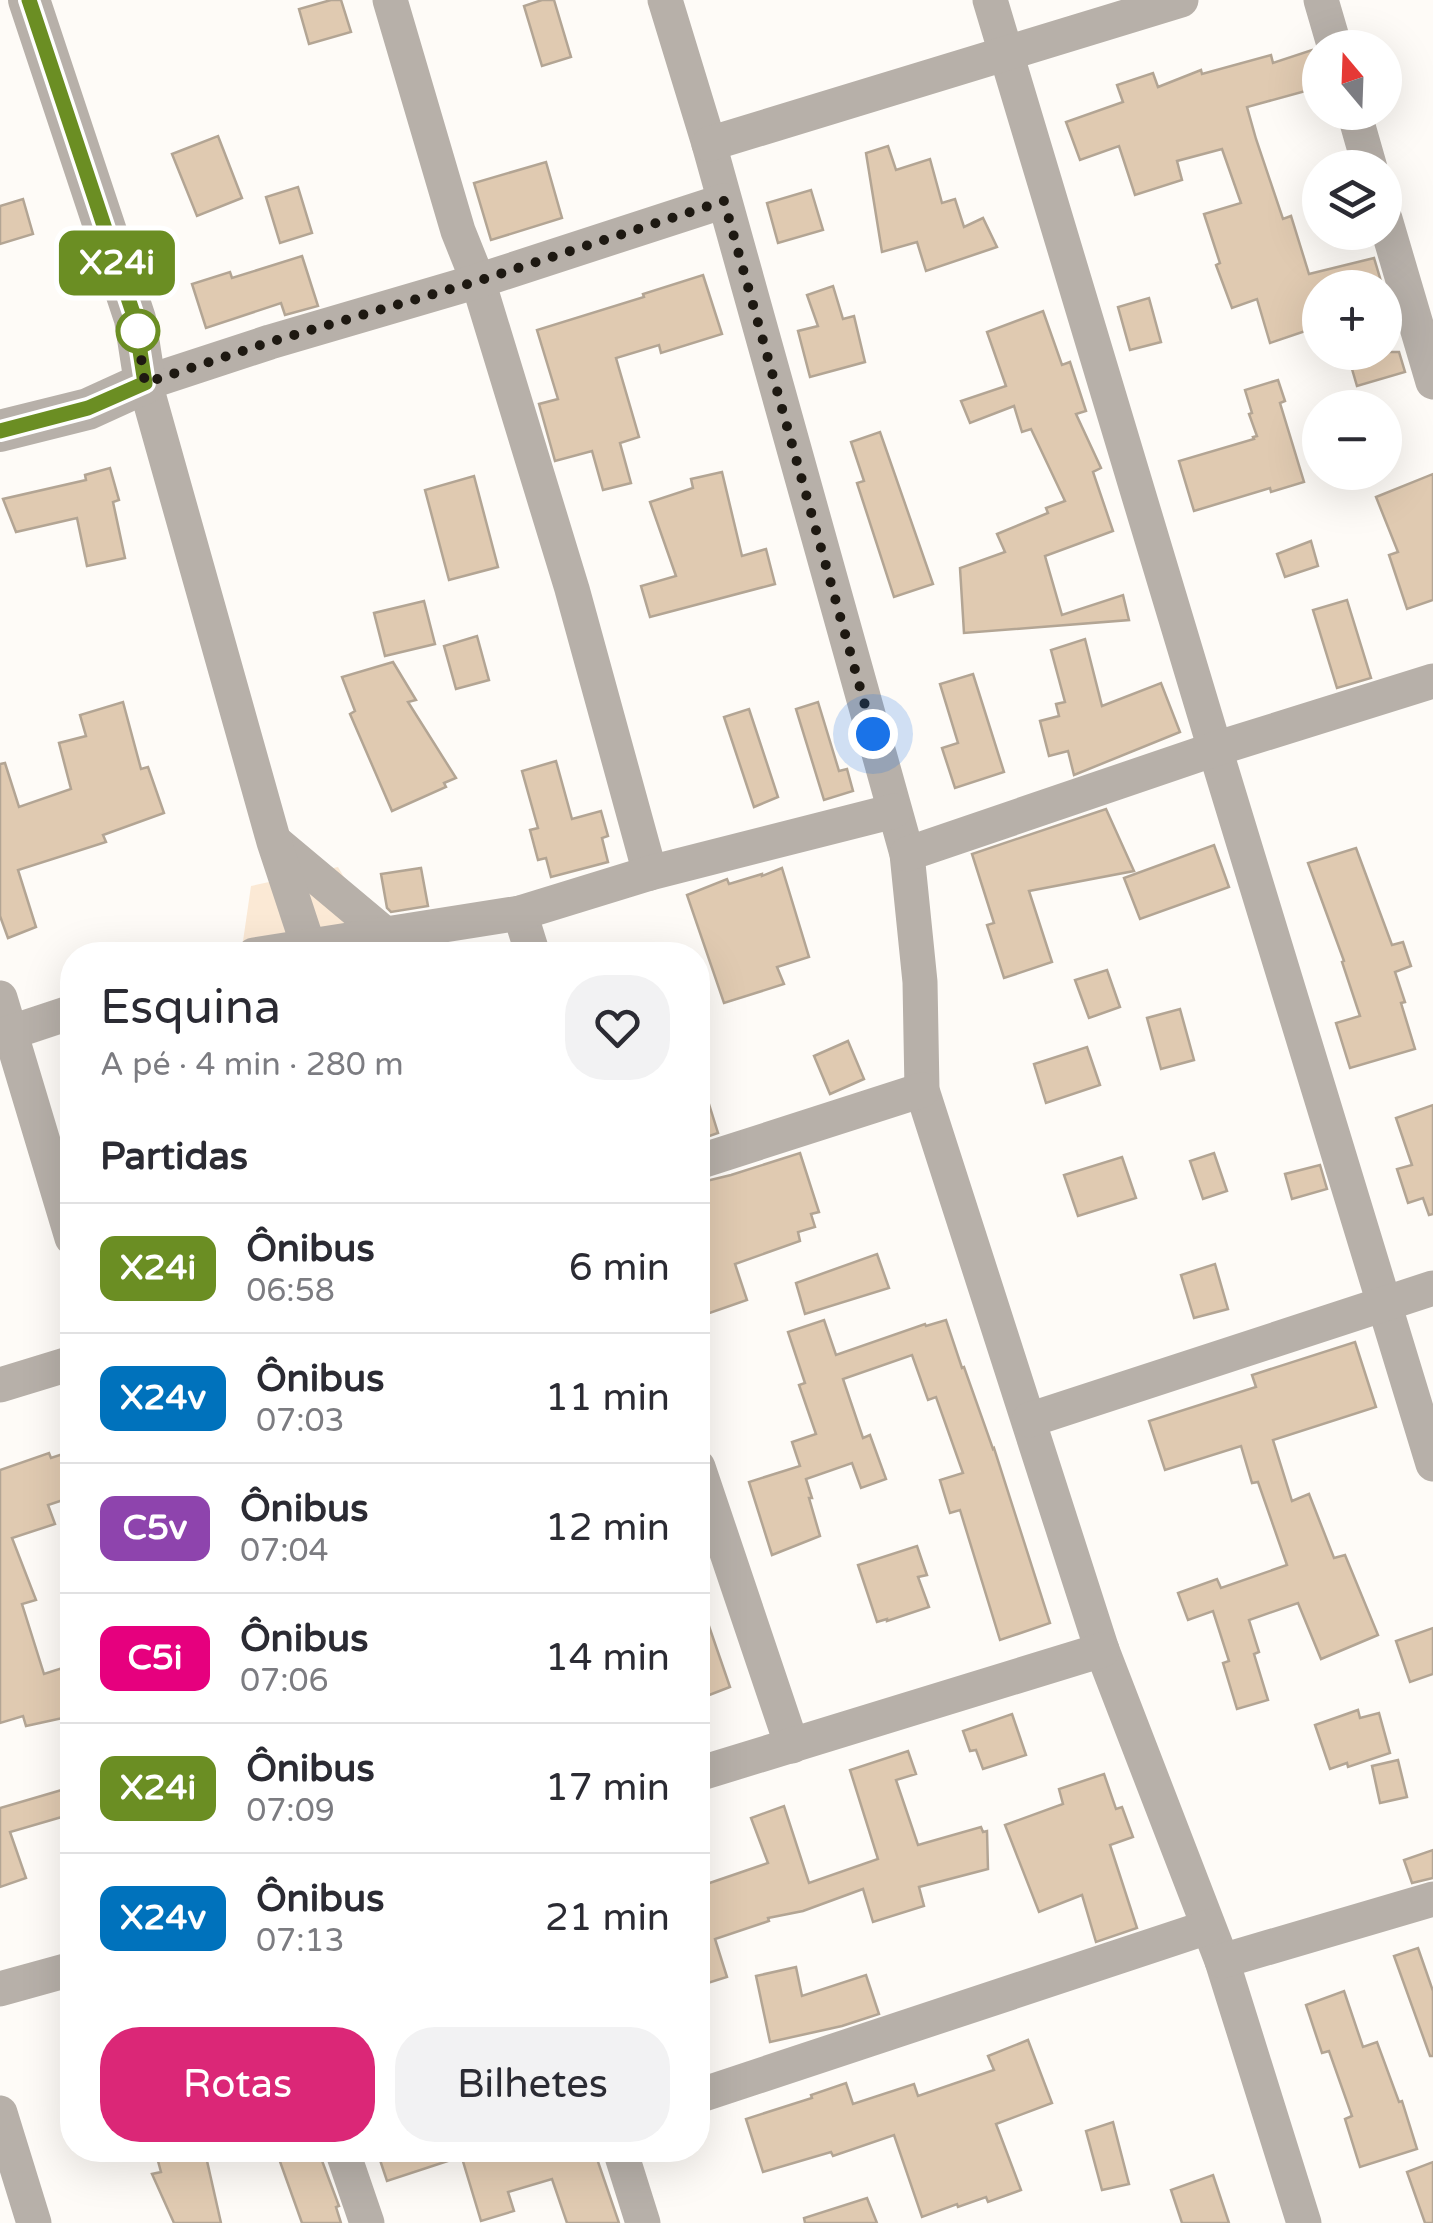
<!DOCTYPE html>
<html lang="pt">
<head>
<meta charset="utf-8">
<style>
  body { margin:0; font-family:"Varela Round",sans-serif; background:#f2f2f3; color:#2b2b33; height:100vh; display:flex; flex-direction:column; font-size:38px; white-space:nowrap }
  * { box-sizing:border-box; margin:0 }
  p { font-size:32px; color:#7c7c81 }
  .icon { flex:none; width:55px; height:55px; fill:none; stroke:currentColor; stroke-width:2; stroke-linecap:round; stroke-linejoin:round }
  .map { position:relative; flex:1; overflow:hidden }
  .drawer { position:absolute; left:60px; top:942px; width:650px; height:1220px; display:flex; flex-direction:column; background:#fff; border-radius:40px; box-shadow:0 10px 40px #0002 }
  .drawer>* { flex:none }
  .badge { padding:0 20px; border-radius:15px; font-size:35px; line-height:65px }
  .needle { width:65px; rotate:341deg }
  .fabs { position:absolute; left:1302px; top:30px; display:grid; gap:20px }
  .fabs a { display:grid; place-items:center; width:100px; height:100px; border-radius:50%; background:#fff; box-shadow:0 10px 40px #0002; font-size:50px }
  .you { position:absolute; width:50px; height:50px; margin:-25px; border:8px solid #fff; border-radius:50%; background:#1a73e8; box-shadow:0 0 0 15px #1a73e833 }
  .map>.badge { position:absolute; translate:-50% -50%; box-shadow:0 0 0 5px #fff }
  h2 { padding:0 40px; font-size:38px; line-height:90px }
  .round { display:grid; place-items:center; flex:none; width:105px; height:105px; border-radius:40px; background:#f2f2f3 }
  .summary { display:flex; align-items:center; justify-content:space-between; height:170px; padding:0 40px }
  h1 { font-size:48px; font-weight:600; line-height:75px }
  .cta { display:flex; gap:20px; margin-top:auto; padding:20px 40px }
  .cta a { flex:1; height:115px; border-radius:40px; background:#db2777; color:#fff; font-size:40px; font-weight:600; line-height:115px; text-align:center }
  .cta a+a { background:#f2f2f3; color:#2b2b33 }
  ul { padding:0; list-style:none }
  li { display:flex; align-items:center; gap:30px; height:130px; padding:0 40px; border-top:2px solid #e1e1e2 }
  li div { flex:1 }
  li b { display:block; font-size:38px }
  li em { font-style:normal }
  li .badge { min-width:110px; font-weight:700; text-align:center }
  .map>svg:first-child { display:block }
  .green { fill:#fbe9d5 }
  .building { fill:#e0cab1; stroke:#b3a594; stroke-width:2.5 }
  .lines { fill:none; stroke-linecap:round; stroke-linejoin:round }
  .minor { stroke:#b7b0a9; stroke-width:35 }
  .tertiary { stroke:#b7b0a9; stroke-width:42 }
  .line-casing { stroke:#fff; stroke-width:22 }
  .line { stroke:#6b8e23; stroke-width:15 }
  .walk { stroke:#1e1912; stroke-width:10; stroke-dasharray:0 18 }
  .stop-dot { fill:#fff; stroke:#6b8e23; stroke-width:5 }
</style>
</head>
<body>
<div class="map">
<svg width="1433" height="2223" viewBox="0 0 1433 2223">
  <rect width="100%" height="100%" fill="#fefbf7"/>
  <path class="green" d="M338 867 370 922 241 955 251 886Z"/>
  <g class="building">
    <path d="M331 0H341L351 32 309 44 299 9Z"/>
    <path d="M542 0H554L571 57 542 66 524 6Z"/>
    <path d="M1312 50 1320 75V87L1247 107 1256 139 1283 219 1291 216 1309 274 1374 258 1383 288H1320V326L1270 343 1257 299 1232 308 1216 265 1220 263 1204 214 1241 203 1222 149 1177 161 1182 180 1135 195 1119 146 1080 160 1066 122 1123 102 1117 85 1153 73 1158 87 1201 70 1202 74 1271 55 1273 63Z"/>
    <path d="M218 136 242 198 197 216 172 154Z"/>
    <path d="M888 146 896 170 930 159 942 203 955 199 964 227 983 218 997 247 926 271 917 242 882 252 866 153Z"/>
    <path d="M546 162 562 218 491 240 474 183Z"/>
    <path d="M298 187 312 233 280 243 266 197Z"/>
    <path d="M811 190 823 230 778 243 767 203Z"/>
    <path d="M23 199 33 234 0 244V206Z"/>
    <path d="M302 256 318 306 285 315 281 303 206 328 192 284 230 272 232 278Z"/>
    <path d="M703 275 722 334 661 353 659 345 616 358 639 437 620 443 631 483 603 490 592 451 555 461 539 404 558 399 537 330 644 297 643 294Z"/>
    <path d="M833 286 843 319 854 316 865 362 810 377 798 331 818 326 807 295Z"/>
    <path d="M1149 298 1161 342 1130 350 1118 307Z"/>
    <path d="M1043 311 1062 365 1070 362 1086 411 1076 414 1101 468 1093 472 1113 531 1045 556 1062 615 1123 595 1129 620 964 633 960 568 1005 552 997 534 1048 513 1046 508 1065 501 1031 429 1022 432 1014 406 970 423 961 401 1006 386 987 332Z"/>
    <path d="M1347 352H1399L1405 372 1357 386Z"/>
    <path d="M1278 380 1285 401 1280 403 1304 482 1271 492 1270 488 1194 511 1179 461 1254 439 1253 437 1257 436 1249 414 1252 413 1245 390Z"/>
    <path d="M880 432 933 584 894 597 857 483 864 481 851 442Z"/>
    <path d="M110 468 119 500 113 502 125 558 87 566 77 518 16 532 3 499 86 480 85 475Z"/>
    <path d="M722 472 742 556 766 549 775 584 650 617 641 586 676 576 650 502 693 488 691 479Z"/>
    <path d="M1433 474V600L1407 609 1389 555 1398 552 1376 497Z"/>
    <path d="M474 476 498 567 449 580 425 490Z"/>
    <path d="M1311 541 1318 566 1285 577 1277 554Z"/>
    <path d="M1347 600 1371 678 1337 688 1313 610Z"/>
    <path d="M424 601 435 644 385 656 374 613Z"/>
    <path d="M477 636 489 680 456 689 444 646Z"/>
    <path d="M1085 639 1102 706 1161 683 1180 732 1074 775 1068 751 1049 756 1040 721 1059 716 1056 704 1065 702 1051 650Z"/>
    <path d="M393 662 416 700 408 702 456 778 444 783 446 787 392 811 350 714 355 711 342 677Z"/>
    <path d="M973 674 1004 772 955 788 942 748 958 743 940 684Z"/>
    <path d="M123 702 141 769 148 767 164 813 103 835 106 842 18 870 36 927 8 938 0 916V764L5 763 19 807 71 789 59 743 86 736 80 715Z"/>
    <path d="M818 702 839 771 847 769 853 791 824 800 796 709Z"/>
    <path d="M749 709 778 797 754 807 724 717Z"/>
    <path d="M556 761 572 819 601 811 608 836 602 838 608 862 551 877 546 858 538 860 530 830 538 828 522 771Z"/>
    <path d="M1106 809 1134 871 1029 891 1052 962 1004 978 987 925 994 923 972 854Z"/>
    <path d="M1214 845 1229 887 1140 919 1124 878Z"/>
    <path d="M1356 848 1392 945 1403 942 1411 966 1395 972 1405 1002 1401 1003 1415 1049 1350 1068 1336 1023 1360 1016 1342 962 1344 961 1308 863Z"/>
    <path d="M421 868 428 906 391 912 387 908 381 874Z"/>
    <path d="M782 868 809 957 777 967 784 984 724 1003 687 895 727 879 729 884 762 874V876Z"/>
    <path d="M1107 970 1120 1007 1089 1018 1075 980Z"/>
    <path d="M1180 1009 1194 1060 1161 1069 1147 1018Z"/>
    <path d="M848 1041 864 1079 830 1094 814 1056Z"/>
    <path d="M1087 1047 1100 1085 1046 1103 1034 1064Z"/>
    <path d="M703 1085 718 1133 698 1140V1086Z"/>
    <path d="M1433 1105V1214L1429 1215 1423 1198 1408 1203 1397 1169 1412 1165 1396 1118Z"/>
    <path d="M800 1153 819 1212 811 1214 815 1227 798 1232 800 1241 735 1264 747 1300 698 1317V1183L731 1175Z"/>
    <path d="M1214 1153 1227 1191 1203 1199 1190 1161Z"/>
    <path d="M1122 1157 1136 1198 1078 1216 1064 1175Z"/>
    <path d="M1320 1165 1327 1189 1292 1199 1285 1174Z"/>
    <path d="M877 1254 889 1288 805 1314 796 1283Z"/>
    <path d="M1215 1264 1228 1309 1194 1318 1181 1275Z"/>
    <path d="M824 1320 836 1355 925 1324 926 1326 946 1320 962 1368 964 1367 993 1449 994 1448 1050 1623 1000 1640 960 1510 950 1513 940 1480 963 1473 936 1397 928 1400 912 1355 843 1379 863 1438 870 1435 886 1479 861 1488 852 1463 806 1479 812 1498H809L820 1536 772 1555 749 1482 800 1466 792 1442 816 1434 799 1385 805 1383 788 1332Z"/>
    <path d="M1355 1342 1376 1407 1273 1440 1292 1501 1309 1494 1334 1558 1345 1555 1378 1635 1321 1659 1298 1603 1249 1620 1259 1652 1254 1654 1268 1700 1237 1709 1223 1663 1229 1661 1213 1611 1188 1620 1178 1593 1217 1579 1221 1588 1287 1565 1258 1482 1252 1483 1241 1446 1165 1470 1149 1421 1256 1387 1252 1375Z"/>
    <path d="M72 1451V1497L48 1505 55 1524 12 1538 36 1600 22 1604 44 1674 72 1665V1716L26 1726 23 1716 0 1723V1470L49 1453 51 1458Z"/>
    <path d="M917 1546 927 1575 918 1577 929 1607 887 1621V1619L877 1622 858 1565Z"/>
    <path d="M701 1603 730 1687 704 1697 698 1679V1604Z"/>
    <path d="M1433 1628V1674L1410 1682 1396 1641Z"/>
    <path d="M1358 1710 1360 1718 1379 1713 1390 1753 1348 1767 1347 1763 1330 1769 1315 1725Z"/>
    <path d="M1012 1714 1026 1755 983 1769 976 1750 970 1751 963 1731Z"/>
    <path d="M908 1751 916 1774 896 1780 918 1845 981 1827 983 1832 987 1831 988 1869 919 1887 924 1906 873 1922 863 1889 803 1911 768 1918 769 1921 715 1939 727 1977 698 1986V1887L768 1863 751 1818 784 1806 809 1883 878 1859 850 1770Z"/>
    <path d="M1398 1760 1407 1797 1380 1803 1372 1766Z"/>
    <path d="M1104 1774 1116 1809 1122 1807 1133 1837 1110 1845 1137 1928 1096 1942 1082 1895 1039 1912 1005 1825 1063 1804 1059 1789Z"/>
    <path d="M72 1787V1814L10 1832 26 1878 0 1887V1808Z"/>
    <path d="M1433 1850V1878L1412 1883 1404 1860Z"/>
    <path d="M1418 1948 1433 1991V2056H1430L1394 1956Z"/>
    <path d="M796 1967 802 1996 866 1975 879 2014 842 2026 770 2042 756 1976Z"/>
    <path d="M1344 1991 1363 2047 1377 2042 1399 2102 1402 2101 1417 2149 1360 2167 1345 2119 1352 2116 1329 2051 1322 2053 1306 2005Z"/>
    <path d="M1028 2040 1052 2103 996 2124 1021 2190 988 2202 986 2197 958 2207 957 2204 922 2217 894 2135 833 2156 831 2152 763 2172 746 2119 812 2098 811 2095 846 2083 853 2104 914 2084 918 2096 994 2070 988 2056Z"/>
    <path d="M1113 2122 1129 2184 1102 2190 1086 2131Z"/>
    <path d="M155 2150H184L186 2156 205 2152 221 2223H174L152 2174 161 2172Z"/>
    <path d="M295 2150H318L339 2206 336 2207 341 2223H302L278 2156Z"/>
    <path d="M392 2150H466V2155L387 2181 378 2154Z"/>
    <path d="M488 2150H594L619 2223H567L552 2179 508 2192 514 2211 481 2221 462 2158Z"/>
    <path d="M1433 2162V2223H1425L1407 2172Z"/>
    <path d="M1213 2175 1229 2223H1182L1171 2190Z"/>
    <path d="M867 2198 877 2223H805L804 2218Z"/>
  </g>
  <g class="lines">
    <g class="minor">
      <path d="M390 0 458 231 478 281 572 589 650 873"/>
      <path d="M665 0 709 144 907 854 920 982 922 1090 1102 1650 1222 1961 1304 2223"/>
      <path d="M990 0 1215 749 1433 1464"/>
      <path d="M1321 0 1335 48"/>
      <path d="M1354 112 1370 168"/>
      <path d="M709 144 1181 0"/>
      <path d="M1385 219 1433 382"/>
      <path d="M275 842 386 935"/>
      <path d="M907 854 1215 749 1433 681"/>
      <path d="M520 913 533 955"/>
      <path d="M308 945 274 842 145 383 270 342 478 281 724 201"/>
      <path d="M254 955 520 913 650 873 894 811"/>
      <path d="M0 998 72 1238"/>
      <path d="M0 1036 72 1012"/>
      <path d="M698 1162 922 1090"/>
      <path d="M0 1385 72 1363"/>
      <path d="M1029 1420 1433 1288"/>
      <path d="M698 1467 792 1746"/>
      <path d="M698 1774 1102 1650"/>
      <path d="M1222 1961 1433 1899"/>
      <path d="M0 1989 72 1969"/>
      <path d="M698 2096 1208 1927"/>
      <path d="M0 2113 34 2223"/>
      <path d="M342 2150 367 2223"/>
      <path d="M620 2150 643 2223"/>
    </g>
    <path class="tertiary" d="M0 431 88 409 145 383 135 319 29 0"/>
  </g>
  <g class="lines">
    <g class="line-casing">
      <path id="line" d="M0 431 88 408 145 383 135 319 29 0"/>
    </g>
    <use href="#line" class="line"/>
    <path class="walk" d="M138 331 135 319 145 383 270 342 478 281 724 201 873 734"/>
  </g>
  <circle class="stop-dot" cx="138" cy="331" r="20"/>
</svg>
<div class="fabs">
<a><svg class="needle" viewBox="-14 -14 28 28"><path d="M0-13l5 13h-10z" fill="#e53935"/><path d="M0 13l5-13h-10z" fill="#7c7c81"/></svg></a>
<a><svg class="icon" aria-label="layers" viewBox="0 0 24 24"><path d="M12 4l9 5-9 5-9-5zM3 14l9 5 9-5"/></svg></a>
<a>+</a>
<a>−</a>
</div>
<div class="you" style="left:873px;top:734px"></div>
<b class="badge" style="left:117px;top:263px;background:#6b8e23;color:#fff">X24i</b>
<section class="drawer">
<div class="summary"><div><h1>Esquina</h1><p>A pé · 4 min · 280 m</p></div><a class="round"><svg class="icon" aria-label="heart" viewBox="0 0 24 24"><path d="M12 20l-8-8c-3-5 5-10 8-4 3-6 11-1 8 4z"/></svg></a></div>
<h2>Partidas</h2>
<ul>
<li><span class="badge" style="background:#6b8e23;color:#fff">X24i</span><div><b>Ônibus</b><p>06:58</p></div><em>6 min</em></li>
<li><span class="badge" style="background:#0072bc;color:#fff">X24v</span><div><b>Ônibus</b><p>07:03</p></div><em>11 min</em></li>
<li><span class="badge" style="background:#8e44ad;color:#fff">C5v</span><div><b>Ônibus</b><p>07:04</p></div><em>12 min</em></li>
<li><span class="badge" style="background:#e6007e;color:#fff">C5i</span><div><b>Ônibus</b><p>07:06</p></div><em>14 min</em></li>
<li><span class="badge" style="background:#6b8e23;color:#fff">X24i</span><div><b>Ônibus</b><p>07:09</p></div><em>17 min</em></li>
<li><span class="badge" style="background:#0072bc;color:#fff">X24v</span><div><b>Ônibus</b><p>07:13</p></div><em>21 min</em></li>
</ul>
<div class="cta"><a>Rotas</a><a>Bilhetes</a></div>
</section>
</div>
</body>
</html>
